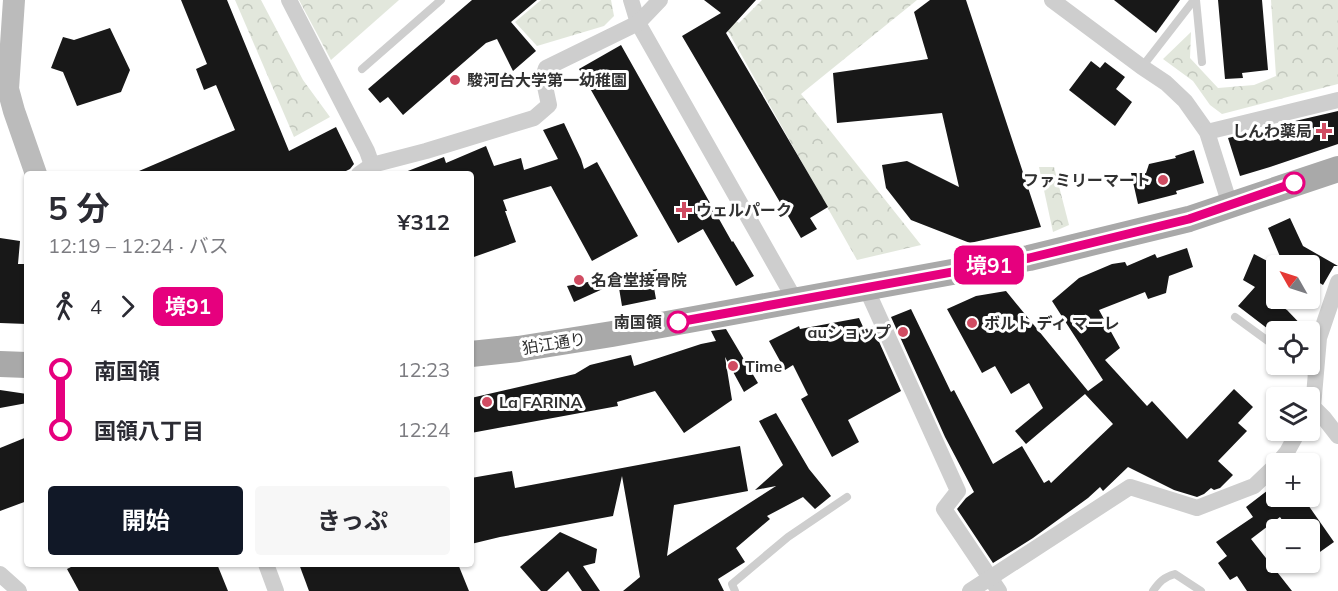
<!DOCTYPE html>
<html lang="ja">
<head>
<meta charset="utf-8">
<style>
  body { margin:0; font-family:Mulish,"Noto Sans JP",sans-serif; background:#f7f7f7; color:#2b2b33; height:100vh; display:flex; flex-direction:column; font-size:22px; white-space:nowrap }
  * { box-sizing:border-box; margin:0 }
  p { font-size:20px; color:#7c7c81 }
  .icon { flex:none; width:33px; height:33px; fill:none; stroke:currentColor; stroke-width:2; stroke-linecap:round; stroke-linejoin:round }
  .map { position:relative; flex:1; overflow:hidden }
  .details { position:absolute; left:24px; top:171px; width:450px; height:396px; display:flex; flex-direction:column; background:#fff; border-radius:6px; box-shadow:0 2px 4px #0004 }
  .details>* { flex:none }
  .badge { padding:0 12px; border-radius:9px; font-size:21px; line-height:39px }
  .needle { width:39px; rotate:309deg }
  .controls { position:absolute; left:1266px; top:255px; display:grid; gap:12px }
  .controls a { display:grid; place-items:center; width:54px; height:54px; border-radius:6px; background:#fff; box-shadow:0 2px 4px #0004; font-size:30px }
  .map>.badge { position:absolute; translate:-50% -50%; box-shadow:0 0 0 3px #fff }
  .legs { display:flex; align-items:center; gap:9px; height:66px; padding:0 24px; font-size:20px }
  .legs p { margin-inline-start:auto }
  .overview { display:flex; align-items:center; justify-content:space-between; height:102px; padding:0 24px }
  h1 { font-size:33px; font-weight:700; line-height:45px }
  .primary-button { display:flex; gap:12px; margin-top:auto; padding:12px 24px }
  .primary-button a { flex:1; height:69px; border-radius:6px; background:#111827; color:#fff; font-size:24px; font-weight:700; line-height:69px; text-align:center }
  .primary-button a+a { background:#f7f7f7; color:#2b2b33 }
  ul { padding:0 24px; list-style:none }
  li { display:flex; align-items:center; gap:21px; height:60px; font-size:22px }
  li i { display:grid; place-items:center; width:9px; height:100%; margin:0 8px; background:currentColor }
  li i::after { content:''; width:15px; height:15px; margin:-8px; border:4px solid; border-radius:50%; background:#fff }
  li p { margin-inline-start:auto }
  li:first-child i { background:linear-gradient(#0000 50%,currentColor 0) }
  li:last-child i { background:linear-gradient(currentColor 50%,#0000 0) }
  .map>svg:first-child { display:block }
  .park { fill:url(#park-crowns) }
  .building { fill:#181818 }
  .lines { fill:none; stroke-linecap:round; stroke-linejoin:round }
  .lane { stroke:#cecece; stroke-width:8 }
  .street { stroke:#cecece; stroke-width:16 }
  .secondary { stroke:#bbb; stroke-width:22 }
  .primary { stroke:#a9a9a9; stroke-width:26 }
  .line-1-casing { stroke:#fff; stroke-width:14 }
  .line-1 { stroke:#e6007e; stroke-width:9 }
  .poi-dot { fill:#d04c62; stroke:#fff; stroke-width:2 }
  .stop-1-dot { fill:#fff; stroke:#e6007e; stroke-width:3 }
  .labels { text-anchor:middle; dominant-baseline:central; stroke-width:6; stroke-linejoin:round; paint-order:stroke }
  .poi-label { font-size:16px; font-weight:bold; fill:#313131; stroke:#fff; text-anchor:start }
  .stop-label { font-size:16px; font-weight:bold; fill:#313131; stroke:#fff; text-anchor:end }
  .street-label { font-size:16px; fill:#313131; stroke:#fff }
</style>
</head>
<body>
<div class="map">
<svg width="1338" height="591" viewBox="0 0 1338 591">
  <defs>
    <pattern id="park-crowns" width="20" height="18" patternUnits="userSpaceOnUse" patternTransform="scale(1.5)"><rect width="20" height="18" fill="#e2e7dc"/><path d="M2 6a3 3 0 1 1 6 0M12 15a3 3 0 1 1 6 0" fill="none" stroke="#c2c7bd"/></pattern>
  </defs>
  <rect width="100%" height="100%" fill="#fff"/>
  <g class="park">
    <path d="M235 0H261L303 80 330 117 294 137Z"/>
    <path d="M299 0H399L331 60Z"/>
    <path d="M541 0H611L614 16 604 26 537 46 515 22Z"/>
    <path d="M762 0H917L801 94 921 245 857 260 724 24 729 17 739 23Z"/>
    <path d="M1271 0H1338V84L1222 114 1210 105 1193 81 1163 59 1191 32 1190 58 1218 88 1254 85 1276 76Z"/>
    <path d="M1039 167H1054L1069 225 1053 232Z"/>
  </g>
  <g class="building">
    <path d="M181 0H227L289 151 336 127 354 164 350 169 340 174H132L235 130 216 85 204 90 196 69 207 64Z"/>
    <path d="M472 0H537L511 22 536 51 513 71 497 39 486 43 403 115 388 97 380 103 368 89Z"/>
    <path d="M704 0H756L726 33 828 207 810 218 817 229 801 238 682 36 721 13Z"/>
    <path d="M930 0H966L1041 227 970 243 911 220 886 188 882 165 907 161 959 187 942 113 837 123 833 73 928 59 914 12Z"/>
    <path d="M1114 0H1180L1156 33Z"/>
    <path d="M1218 0H1262L1268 70 1242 73 1243 78 1225 79Z"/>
    <path d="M110 28 130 70 121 92 77 106 63 72 51 68 63 37 74 40Z"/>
    <path d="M621 45 732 242 733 241 754 276 736 286 703 229 678 243 579 69Z"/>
    <path d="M1091 61 1100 68 1105 62 1125 77 1116 89 1132 102 1115 126 1069 90Z"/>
    <path d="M1338 111V144L1270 167 1240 176 1228 138 1257 131 1258 133 1278 125Z"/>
    <path d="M564 123 581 159 584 169 597 162 638 236 592 261 551 186 503 200 507 211H505L516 242 471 258V174H400L444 157 446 163 486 146 494 166 521 158 524 170 558 159 543 130Z"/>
    <path d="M1194 150 1204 183 1176 191 1177 194 1138 204 1131 173H1146L1149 164 1176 158 1175 156Z"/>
    <path d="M1290 218 1303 246 1338 266H1334L1323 285 1310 277V266H1284L1268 228Z"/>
    <path d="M0 238 20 241 18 264H27V324L0 323Z"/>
    <path d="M1187 248 1193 267 1169 276 1166 293 1148 299 1145 292 1099 310 1120 348 1105 360 1147 406 1152 401 1187 439 1234 389 1253 407 1238 423 1247 431 1218 461 1233 475 1220 488 1214 490 1211 488 1204 494 1197 497 1174 490 1128 467 1103 491 1100 487 1088 498 1033 538 993 563 957 509 966 498 974 492 945 437 891 317 911 309 951 392 954 390 993 464 1022 446 1044 483 1049 480 1051 483 1113 424 1085 394 1026 444 1015 431 1043 408 1029 383 1011 394 995 366 982 373 947 309 976 296 1006 291 1088 391 1103 380 1052 301 1079 278 1112 264 1125 262 1127 266 1155 254 1157 258Z"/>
    <path d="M1254 254 1275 265 1278 261 1283 266H1276V282L1266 297 1287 310 1308 332H1272L1238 306 1255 287 1243 280Z"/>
    <path d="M657 269 660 287 654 288 656 299 622 306 617 276Z"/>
    <path d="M614 277 616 283 574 302 567 286Z"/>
    <path d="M859 318 864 329 872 326 901 391 848 420 859 442 832 457 801 399 808 395 793 365 785 370 769 341 799 326 800 329Z"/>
    <path d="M726 329 758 383 744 392 725 357 732 400 684 433 655 391 617 402 618 406 471 433V398L575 374 590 365 631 355 634 366 701 344 716 341 711 331Z"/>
    <path d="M0 390 27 394V403L0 408Z"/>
    <path d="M776 413 809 469 831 496 815 509 803 497 767 516 770 519 736 548 745 562 718 579 724 591H623L640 577 622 476 613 516 500 537 471 544V478L512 471 515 488 740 446 748 491 674 505 667 556 776 486 755 490 783 465 759 421Z"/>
    <path d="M27 437V501L0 511V448Z"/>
    <path d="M1276 484V496H1295L1301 506 1306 502 1334 542 1310 559V530H1289L1280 517 1251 539 1292 591H1247L1237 576 1230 580 1218 563 1227 556 1216 542 1253 517 1246 507Z"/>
    <path d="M560 532 597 549 595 563 583 566 600 591H582L568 571 547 591H541L520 567Z"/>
    <path d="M77 564H217L228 591H79L67 569Z"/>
    <path d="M299 564H458L469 591H309Z"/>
  </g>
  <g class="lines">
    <g class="lane">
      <path d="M1196 0 1202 62"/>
      <path d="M1142 67 1194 0"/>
      <path d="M362 69 441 0"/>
      <path d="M1235 317 1276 347"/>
      <path d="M1300 364 1315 376"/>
      <path d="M735 591 732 584 788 537 847 497"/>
      <path d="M1153 591C1159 582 1164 577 1175 574L1201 591"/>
    </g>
    <g class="street">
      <path d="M289 0 367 151 372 165"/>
      <path d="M631 0 638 23 795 300"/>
      <path d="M1052 0 1142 67 1166 83 1185 101 1207 132 1230 205"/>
      <path d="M1207 132 1338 100"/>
      <path d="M359 174 372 165 426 151 534 118 549 105 543 77 546 68 638 23 660 0"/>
      <path d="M866 288 958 491 944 509 999 591"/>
      <path d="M1313 407 1324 418 1338 436"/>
      <path d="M1310 412 1313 407 1319 338 1338 282"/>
      <path d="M1277 464 1287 452 1299 430"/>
      <path d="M266 564 276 591"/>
      <path d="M0 574 19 591"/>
      <path d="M970 591 1130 487 1197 508 1254 486 1276 465"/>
    </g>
    <path class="secondary" d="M14 0 8 89 14 111 36 174"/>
    <g class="primary">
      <path d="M471 354 518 349 612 334 1029 258 1189 219 1338 169"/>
      <path d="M0 364 27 365"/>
    </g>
  </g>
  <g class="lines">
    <g class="line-1-casing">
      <path id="line-1" d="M678 322 1029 258 1189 219 1294 183"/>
    </g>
    <use href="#line-1" class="line-1"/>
  </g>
  <g class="poi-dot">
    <circle cx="455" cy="80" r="6"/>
    <path d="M1321 122h6v6h6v6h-6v6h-6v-6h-6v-6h6z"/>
    <circle cx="1163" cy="180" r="6"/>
    <path d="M681 201h6v6h6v6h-6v6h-6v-6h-6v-6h6z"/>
    <circle cx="579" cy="280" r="6"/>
    <circle cx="972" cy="323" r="6"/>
    <circle cx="903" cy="332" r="6"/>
    <circle cx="733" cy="366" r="6"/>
    <circle cx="487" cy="402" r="6"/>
  </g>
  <g class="stop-1-dot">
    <circle cx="1294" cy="183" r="10"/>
    <circle cx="678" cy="322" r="10"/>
  </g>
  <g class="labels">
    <g class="poi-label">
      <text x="467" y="80">駿河台大学第一幼稚園</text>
      <text x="1312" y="131" text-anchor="end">しんわ薬局</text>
      <text x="1151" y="180" text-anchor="end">ファミリーマート</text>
      <text x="696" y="210">ウェルパーク</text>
      <text x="591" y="280">名倉堂接骨院</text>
      <text x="984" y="323">ボルト ディ マーレ</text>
      <text x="891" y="332" text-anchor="end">auショップ</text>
      <text x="745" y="366">Time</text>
      <text x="499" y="402">La FARINA</text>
    </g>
    <g class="stop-label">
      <text x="662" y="322">南国領</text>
    </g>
    <g class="street-label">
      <text transform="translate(554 343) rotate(-9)">狛江通り</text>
    </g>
  </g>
</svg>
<div class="controls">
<a><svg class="needle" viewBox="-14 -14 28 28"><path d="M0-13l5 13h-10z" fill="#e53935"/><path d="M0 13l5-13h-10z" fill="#7c7c81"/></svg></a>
<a><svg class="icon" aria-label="locate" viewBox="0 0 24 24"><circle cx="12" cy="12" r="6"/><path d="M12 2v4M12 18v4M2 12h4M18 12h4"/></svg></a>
<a><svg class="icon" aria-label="layers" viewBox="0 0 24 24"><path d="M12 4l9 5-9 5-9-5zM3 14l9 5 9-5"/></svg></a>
<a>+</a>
<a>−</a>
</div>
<b class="badge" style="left:989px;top:265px;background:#e6007e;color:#fff">境91</b>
<section class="details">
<div class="overview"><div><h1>5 分</h1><p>12:19 – 12:24 · バス</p></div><b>¥312</b></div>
<div class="legs"><svg class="icon" aria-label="walk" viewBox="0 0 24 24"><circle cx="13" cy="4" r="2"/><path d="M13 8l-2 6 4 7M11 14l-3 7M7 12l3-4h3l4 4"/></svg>4<svg class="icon" aria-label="forward" viewBox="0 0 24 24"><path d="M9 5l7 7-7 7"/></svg><b class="badge" style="background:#e6007e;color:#fff">境91</b></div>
<ul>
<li><i style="color:#e6007e"></i><b>南国領</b><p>12:23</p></li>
<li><i style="color:#e6007e"></i><b>国領八丁目</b><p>12:24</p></li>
</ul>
<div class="primary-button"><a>開始</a><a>きっぷ</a></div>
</section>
</div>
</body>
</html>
